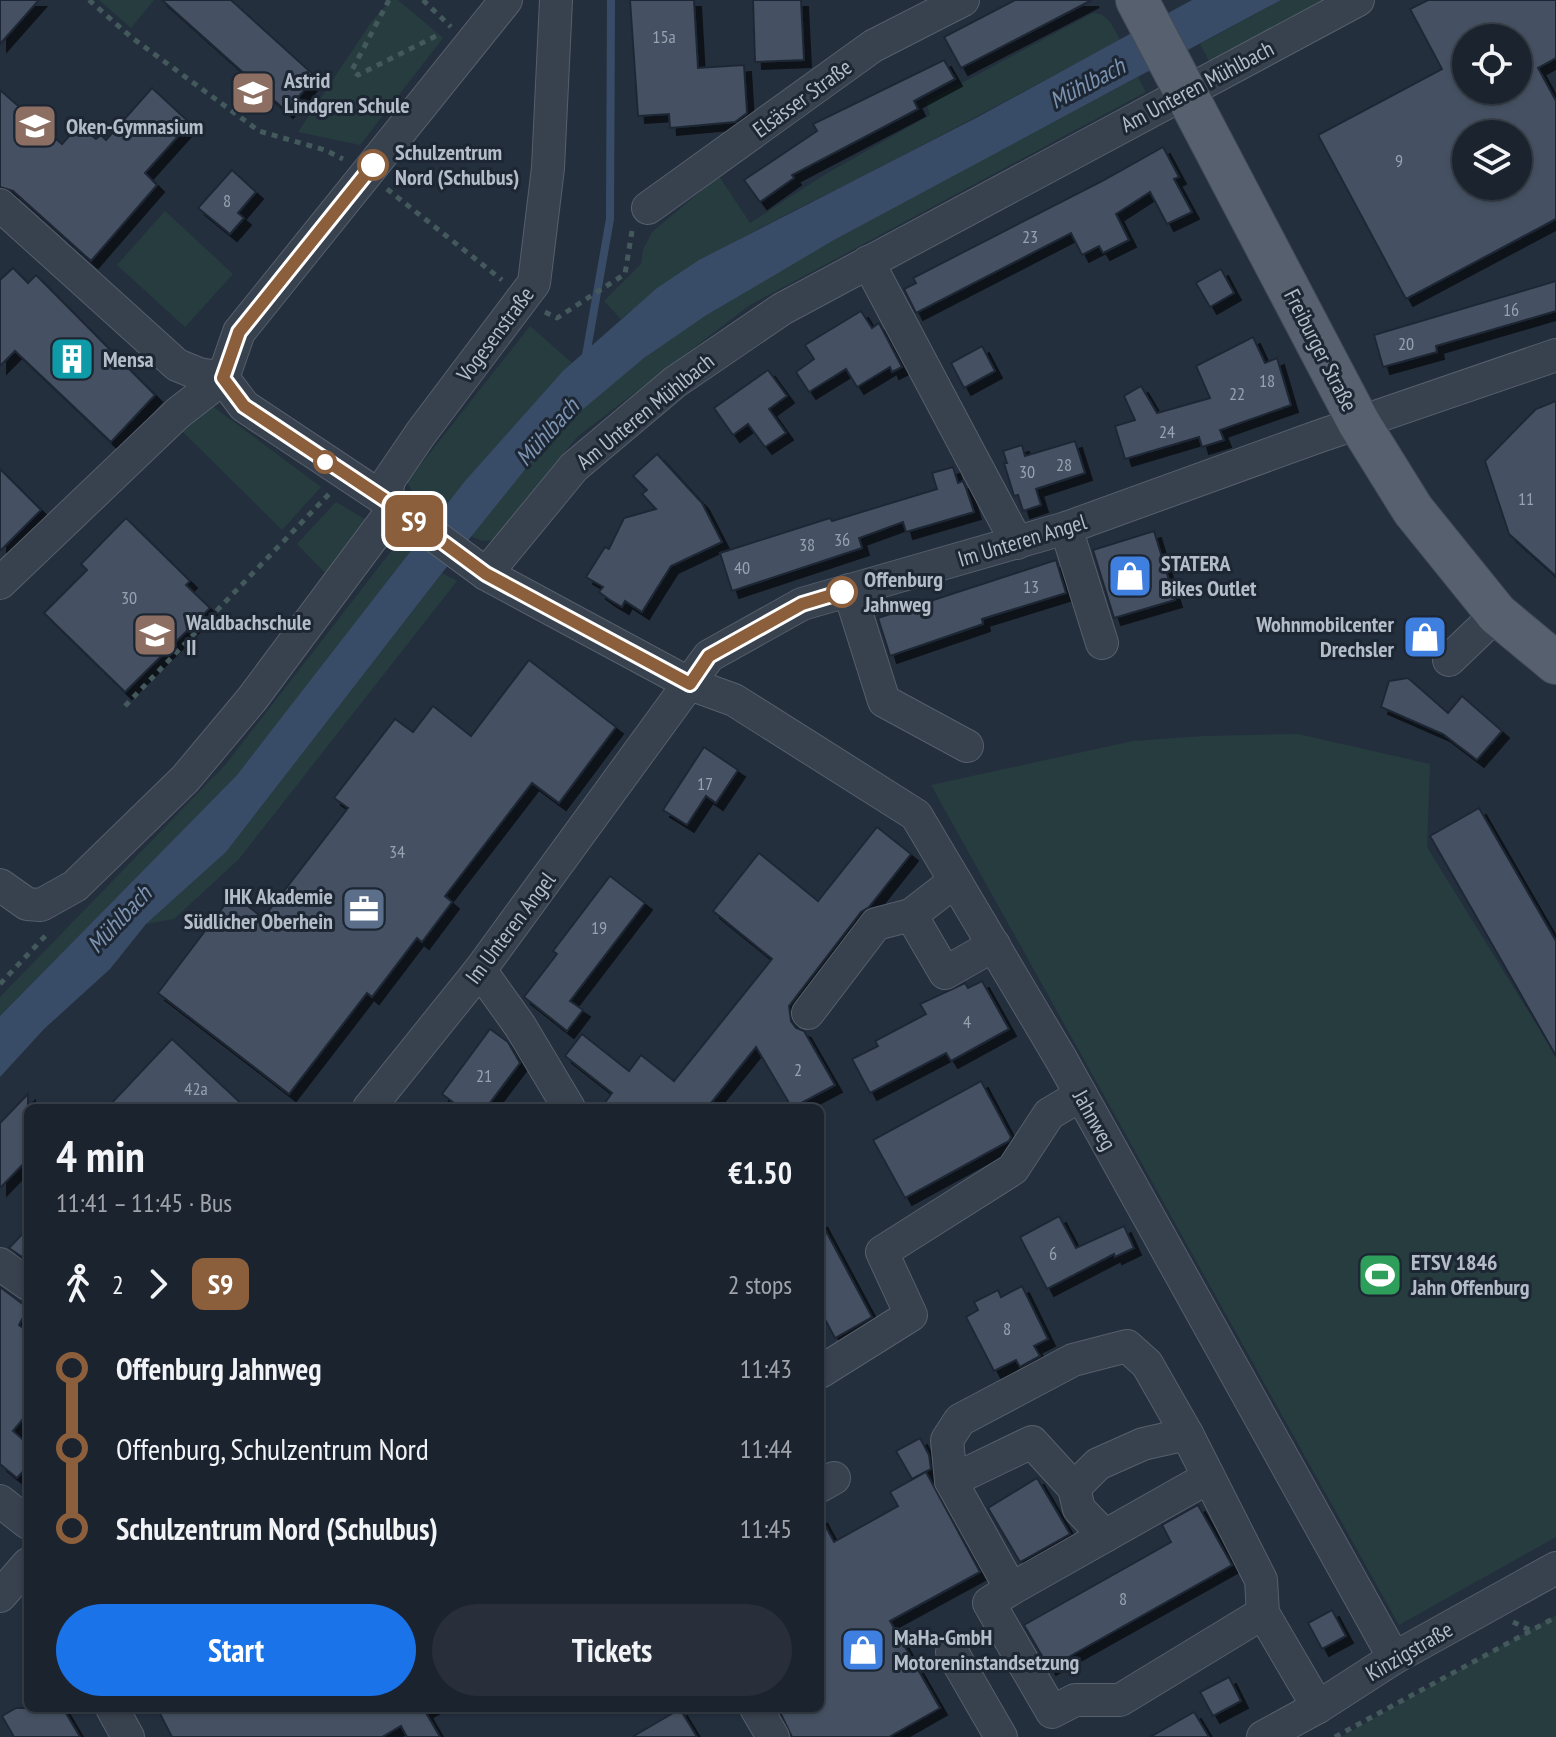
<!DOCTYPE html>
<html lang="en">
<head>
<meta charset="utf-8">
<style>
  body { margin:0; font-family:"PT Sans Narrow",sans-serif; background:#282f3a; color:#f1f3f6; height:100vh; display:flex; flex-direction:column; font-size:30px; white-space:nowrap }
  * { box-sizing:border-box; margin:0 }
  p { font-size:26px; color:#a0a4aa }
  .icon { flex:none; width:44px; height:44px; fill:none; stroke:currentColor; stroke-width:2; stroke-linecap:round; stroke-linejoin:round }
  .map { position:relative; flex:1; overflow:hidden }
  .sheet { position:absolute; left:24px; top:1104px; width:800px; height:608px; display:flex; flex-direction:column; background:#1b232e; border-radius:12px; box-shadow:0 2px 6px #0004,0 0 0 2px #39404a }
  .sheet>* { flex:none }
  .badge { padding:0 16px; border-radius:12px; font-size:28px; line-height:52px }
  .buttons { position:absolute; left:1452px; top:24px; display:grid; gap:16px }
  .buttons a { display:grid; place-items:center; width:80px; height:80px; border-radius:50%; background:#1b232e; box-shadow:0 2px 6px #0004,0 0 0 2px #39404a; font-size:40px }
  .map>.badge { position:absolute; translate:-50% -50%; box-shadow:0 0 0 4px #fff }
  .legs { display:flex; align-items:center; gap:12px; height:88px; padding:0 32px; font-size:26px }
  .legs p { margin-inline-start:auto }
  .head { display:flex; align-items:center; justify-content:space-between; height:136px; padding:0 32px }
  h1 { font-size:44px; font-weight:700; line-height:60px }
  .cta { display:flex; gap:16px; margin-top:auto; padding:16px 32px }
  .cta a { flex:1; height:92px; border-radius:48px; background:#1a73e8; color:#fff; font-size:32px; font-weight:700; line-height:92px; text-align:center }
  .cta a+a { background:#282f3a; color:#f1f3f6 }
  ul { padding:0 32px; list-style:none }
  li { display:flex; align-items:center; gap:28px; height:80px; font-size:30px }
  li i { display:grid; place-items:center; width:12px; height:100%; margin:0 10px; background:currentColor }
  li i::after { content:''; width:20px; height:20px; margin:-10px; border:6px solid; border-radius:50%; background:#1b232e }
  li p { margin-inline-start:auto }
  li:first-child i { background:linear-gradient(#0000 50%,currentColor 0) }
  li:last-child i { background:linear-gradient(currentColor 50%,#0000 0) }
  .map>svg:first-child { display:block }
  .green { fill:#263c3f }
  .water { fill:#394c67 }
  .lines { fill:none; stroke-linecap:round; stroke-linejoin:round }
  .stream { stroke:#394c67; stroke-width:8 }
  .building { fill:#455162; stroke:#1f2835; stroke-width:2; fill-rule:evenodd; filter:url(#shadow) }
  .minor-casing { stroke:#565f6c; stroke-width:34 }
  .major-casing { stroke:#414a57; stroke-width:44 }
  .path { stroke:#44595c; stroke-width:5; stroke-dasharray:6 6; stroke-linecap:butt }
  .minor { stroke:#38414e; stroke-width:32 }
  .major { stroke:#56606e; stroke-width:42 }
  .line-1-casing { stroke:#fff; stroke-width:18 }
  .line-1 { stroke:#8b5e3c; stroke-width:12 }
  .stop-1-dot { fill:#fff; stroke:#8b5e3c; stroke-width:4 }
  .labels { text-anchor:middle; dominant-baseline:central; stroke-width:6; stroke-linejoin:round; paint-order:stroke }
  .number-label { font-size:18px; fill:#98a1af }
  .poi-label { font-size:22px; font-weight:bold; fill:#b4bcc9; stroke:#1d2633; text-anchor:start }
  .street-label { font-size:22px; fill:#b4bcc9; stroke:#1d2633 }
  .stop-label { font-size:22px; font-weight:bold; fill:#b4bcc9; stroke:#1d2633; text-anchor:start }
  .water-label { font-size:24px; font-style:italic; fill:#7c92b1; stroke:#1d2633 }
</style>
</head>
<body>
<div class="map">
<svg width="1556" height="1737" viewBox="0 0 1556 1737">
  <defs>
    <filter id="shadow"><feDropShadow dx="7" dy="7" stdDeviation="0" flood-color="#0009"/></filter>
  </defs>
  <rect width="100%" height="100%" fill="#242f3e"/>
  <g class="green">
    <path d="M99 0H154L131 28Z"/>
    <path d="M391 0H398L443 38 360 145 298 132 372 21Z"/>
    <path d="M1281 0H1325L1209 61 1200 44Z"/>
    <path d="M1093 13C1108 13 1114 28 1120 40 1036 85 952 130 867 174 783 216 693 258 621 319L604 301 641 264 643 250 652 232 719 176 750 223 824 175 930 115 926 102Z"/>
    <path d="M1138 77 1146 92 750 305 578 436 492 540 482 541 471 536C503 497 533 456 569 421 635 356 717 307 797 261 909 197 1024 138 1138 77Z"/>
    <path d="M165 211 233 274 185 327 117 265Z"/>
    <path d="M530 326 572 363 442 511 414 494 407 482Z"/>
    <path d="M207 402 321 487 282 530 180 429Z"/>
    <path d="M336 502 370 522 327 575 297 544Z"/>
    <path d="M399 541 413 548 302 694 237 775 0 1016V997L226 764Z"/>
    <path d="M442 573 457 581 239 859 174 919 146 924 226 852Z"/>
    <path d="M1298 734 1430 764 1427 847 1556 1056V1537L1399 1625 931 785 1133 741 1203 736Z"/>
    <path d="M1556 1615V1737H1341Z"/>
  </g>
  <path class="water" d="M1192 0H1281L834 240 705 316 644 358 570 420 527 467 442 573 226 852 146 924 110 969 44 1029 0 1077V1016L237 775 465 481 563 371 657 288 699 260 976 118Z"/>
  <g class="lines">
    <path class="stream" d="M585 361 610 219 611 0"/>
  </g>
  <g class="building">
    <path d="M0 0H39L0 44Z"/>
    <path d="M162 0H231L316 77 286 111Z"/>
    <path d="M630 0H694L698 68 744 65 747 113 735 122 670 128 669 114 638 116Z"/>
    <path d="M753 0H801L804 60 755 62Z"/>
    <path d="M1015 0H1092L961 68 944 37Z"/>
    <path d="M1428 0H1556V58L1538 68 1556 101V219L1406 299 1318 135 1442 69 1410 9ZM1466 38H1518V90H1466ZM1466 134H1518V186H1466Z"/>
    <path d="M944 60 955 79 914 101 918 109 792 175 794 178 760 202 744 180 817 131 813 124Z"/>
    <path d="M152 88 190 123 145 173 157 185 91 261 13 191 0 187V90L62 144 79 125 96 139 101 135 106 140Z"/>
    <path d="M1163 147 1179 177 1174 179 1192 212 1167 224 1150 192 1116 214 1129 240 1103 253 1099 246 1082 255 1071 233 916 313 904 289 916 283 913 278 1102 181Z"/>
    <path d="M232 170 256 192 238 213 244 218 230 234 198 208Z"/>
    <path d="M13 268 28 283 36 275 155 395 111 442 15 351 0 366V280Z"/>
    <path d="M1221 269 1234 293 1210 307 1196 283Z"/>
    <path d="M1556 281V311L1436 346 1437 352 1383 367 1374 335Z"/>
    <path d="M861 311 872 328 879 323 902 367 892 372 890 367 857 387 846 369 809 392 796 372 814 359 805 345Z"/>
    <path d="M1253 337 1265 363 1277 358 1291 405 1220 430 1224 440 1202 447 1199 437 1125 459 1115 426 1135 420 1124 396 1141 386 1157 413 1210 398 1196 366Z"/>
    <path d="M982 346 995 371 964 388 951 363Z"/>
    <path d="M768 370 787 396 769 409 786 433 765 447 748 424 733 435 714 408Z"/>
    <path d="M1556 401V576L1509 534 1485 461 1536 409Z"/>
    <path d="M1075 441 1085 473 1036 489 1041 505 1023 511 1018 495 1014 496 1004 463H1007L1003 451 1022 445 1025 456Z"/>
    <path d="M657 454 702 503 722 542 671 566 642 612 625 601 622 607 610 600 599 592 603 587 586 577 605 547 609 549 624 518 656 509 642 494 647 490 633 476Z"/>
    <path d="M953 467 958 483 963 481 966 488 974 512 906 532 903 522 859 538 862 548 732 591 720 553 830 518 832 521 937 489 932 473Z"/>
    <path d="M0 469 41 510 0 551Z"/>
    <path d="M126 518 190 581 186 585 210 608 125 692 44 613 87 570 81 564Z"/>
    <path d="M1154 531 1175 600 1114 618 1093 550Z"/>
    <path d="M1056 560 1066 593 982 619 983 624 890 656 878 618Z"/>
    <path d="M529 660 616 727 559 803 532 783 445 896 452 902 422 942 417 938 372 997 367 993 289 1094 158 993 233 894 263 918 348 808 334 798 395 719 413 732 433 706 471 736Z"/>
    <path d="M1408 678 1448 713 1462 696 1502 731 1477 760 1443 734 1381 707 1389 681Z"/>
    <path d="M704 747 738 770 716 803 706 796 687 825 663 810Z"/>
    <path d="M1479 808 1556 941V1056L1430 836Z"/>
    <path d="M877 827 911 854 869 907 861 912 789 1006 791 1021 796 1028 804 1031 835 1085 792 1108 756 1047 707 1108H601L612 1093 565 1056 582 1034 629 1071 641 1055 674 1081 772 959 713 911 759 853 818 901Z"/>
    <path d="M610 876 645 903 570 1001 583 1010 567 1031 524 997 557 954 553 951Z"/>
    <path d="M982 981 1009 1029 951 1061 946 1053 870 1093 852 1059 878 1046 875 1041 926 1014 920 1004 965 983 968 988Z"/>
    <path d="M490 1029 508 1042 520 1063 486 1108H461L442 1094Z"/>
    <path d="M172 1039 246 1108H107Z"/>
    <path d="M981 1081 1011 1137 1009 1141 905 1198 873 1140Z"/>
    <path d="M28 1094V1159L0 1188V1123Z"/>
    <path d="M1059 1216 1076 1248 1124 1226 1134 1248 1115 1257 1114 1254 1047 1289 1020 1237Z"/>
    <path d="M820 1220 872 1317 835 1338 820 1310Z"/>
    <path d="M28 1228V1261L9 1248Z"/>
    <path d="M1022 1286 1048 1339 1034 1346 1040 1356 1020 1367 1016 1360 994 1371 966 1317 978 1310 974 1302 998 1290 1001 1297Z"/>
    <path d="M0 1287 28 1308 19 1325 28 1332V1413L13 1431 28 1444V1466L17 1478 0 1464Z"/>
    <path d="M920 1438 929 1455 931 1469 912 1479 896 1451Z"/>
    <path d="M926 1472 980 1572 890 1621 940 1708 889 1737H792L778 1708H820V1516L834 1542 898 1506 890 1492Z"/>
    <path d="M1037 1478 1070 1534 1020 1562 988 1508Z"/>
    <path d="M1198 1505 1232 1565 1049 1668 1024 1625 1171 1542 1162 1525Z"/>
    <path d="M1332 1610 1346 1636 1322 1649 1308 1623Z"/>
    <path d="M1229 1677 1241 1701 1213 1716 1200 1692Z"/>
    <path d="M16 1708H63L80 1737H14L2 1716Z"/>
    <path d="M157 1708H430L425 1711 440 1737H407L401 1726 382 1737H172Z"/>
    <path d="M680 1709 697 1737H632Z"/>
    <path d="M1194 1712 1209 1737H1150Z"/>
  </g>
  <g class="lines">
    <g class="minor-casing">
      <g id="minor">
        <path d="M506 0 239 332 223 378 244 406 390 503 486 574 690 684 734 700 916 815 1061 1059 1394 1658"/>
        <path d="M0 205 177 365 199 374 223 378"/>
        <path d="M648 208 873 46 963 0"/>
        <path d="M868 262 1017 543"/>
        <path d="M390 503 387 491 389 480 421 433 534 283 548 168 556 0"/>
        <path d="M1066 528 1102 643"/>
        <path d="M486 574 574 467 675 382 782 309 1358 0"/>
        <path d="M0 583 178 413 223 378"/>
        <path d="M849 590 884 701 967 746"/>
        <path d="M1449 660 1497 614"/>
        <path d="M955 881 911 915 945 973 994 945"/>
        <path d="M0 885 27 904 41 905 75 886 185 779 252 699 395 507"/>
        <path d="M480 970 520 1026 569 1108"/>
        <path d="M808 1013 876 924 911 915"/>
        <path d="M369 1108 480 970 709 656 802 604 1066 528 1317 437 1556 355"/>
        <path d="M0 1264 28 1284"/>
        <path d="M820 1372 911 1315 882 1252 1013 1169 1049 1114 1081 1095"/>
        <path d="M1209 1477 1011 1589 951 1481 1032 1442 1074 1488 1098 1464 1143 1444 1187 1434 1261 1580 1263 1613 1318 1707"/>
        <path d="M951 1481 947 1440 960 1420 1073 1360 1127 1346 1147 1364 1187 1434"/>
        <path d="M820 1486 834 1478"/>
        <path d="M1074 1488 1079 1509 1105 1536"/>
        <path d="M0 1501 28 1523"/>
        <path d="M1011 1589 989 1603 1052 1712 1075 1700H1120L1263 1613"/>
        <path d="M0 1596 28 1564"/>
        <path d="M952 1652 1001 1737"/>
        <path d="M112 1708 128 1737"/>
        <path d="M756 1708 773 1737"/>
        <path d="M1263 1737 1318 1707 1394 1658 1556 1568"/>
      </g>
    </g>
    <g class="major-casing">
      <path id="major" d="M1137 0 1359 423 1413 510 1497 614 1556 663"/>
    </g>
    <g class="path">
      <path d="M89 0 131 37 259 131 325 150 343 159"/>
      <path d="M389 0 352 70 358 75 440 34"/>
      <path d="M423 0 451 27"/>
      <path d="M387 189 502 280"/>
      <path d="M545 312 557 318 625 274 632 231"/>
      <path d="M125 706 329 494"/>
      <path d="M0 984 49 932"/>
      <path d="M1513 1622 1532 1631"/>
      <path d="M1335 1737 1556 1617"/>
    </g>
    <use href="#minor" class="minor"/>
    <use href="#major" class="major"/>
  </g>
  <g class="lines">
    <g class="line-1-casing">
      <path id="line-1" d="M373 165 239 332 223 378 244 406 390 503 486 574 690 684 709 656 802 604 842 592"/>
    </g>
    <use href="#line-1" class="line-1"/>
  </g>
  <defs>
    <g id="school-square" transform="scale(2.3)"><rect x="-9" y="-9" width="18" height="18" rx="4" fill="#8d6e63" stroke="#1d2633"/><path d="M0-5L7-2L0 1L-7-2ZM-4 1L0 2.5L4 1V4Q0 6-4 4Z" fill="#fff"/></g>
    <g id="building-square" transform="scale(2.3)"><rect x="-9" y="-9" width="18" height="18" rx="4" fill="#0f9aa8" stroke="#1d2633"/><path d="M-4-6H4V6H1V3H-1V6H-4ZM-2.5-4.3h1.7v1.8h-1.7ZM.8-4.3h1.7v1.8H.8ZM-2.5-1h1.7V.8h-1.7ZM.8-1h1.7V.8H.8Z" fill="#fff"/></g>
    <g id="shop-square" transform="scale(2.3)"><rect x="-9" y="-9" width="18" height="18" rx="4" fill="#3f7fe0" stroke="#1d2633"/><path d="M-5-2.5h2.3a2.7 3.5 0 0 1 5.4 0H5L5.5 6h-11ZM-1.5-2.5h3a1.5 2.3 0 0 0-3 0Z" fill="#fff"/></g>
    <g id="office-square" transform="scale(2.3)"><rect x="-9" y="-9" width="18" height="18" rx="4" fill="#5c6f8a" stroke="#1d2633"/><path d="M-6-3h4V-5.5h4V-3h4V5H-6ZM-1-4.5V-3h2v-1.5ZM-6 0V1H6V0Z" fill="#fff"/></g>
    <g id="stadium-square" transform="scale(2.3)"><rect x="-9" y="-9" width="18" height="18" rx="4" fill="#2e9e5b" stroke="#1d2633"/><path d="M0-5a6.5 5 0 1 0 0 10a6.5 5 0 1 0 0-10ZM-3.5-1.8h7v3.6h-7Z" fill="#fff"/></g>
  </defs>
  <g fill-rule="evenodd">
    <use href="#school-square" x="253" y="93"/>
    <use href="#school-square" x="35" y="126"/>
    <use href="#building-square" x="72" y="359"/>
    <use href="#shop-square" x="1130" y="576"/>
    <use href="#school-square" x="155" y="635"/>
    <use href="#shop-square" x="1425" y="637"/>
    <use href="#office-square" x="364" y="909"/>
    <use href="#stadium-square" x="1380" y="1275"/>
    <use href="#shop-square" x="863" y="1650"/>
  </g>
  <g class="stop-1-dot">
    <circle cx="373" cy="165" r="14"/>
    <circle cx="325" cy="462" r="10"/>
    <circle cx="842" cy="592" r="14"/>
  </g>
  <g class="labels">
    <g class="number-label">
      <text x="664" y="36">15a</text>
      <text x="1399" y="160">9</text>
      <text x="227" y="200">8</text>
      <text x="1030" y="236">23</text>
      <text x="1511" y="309">16</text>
      <text x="1406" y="343">20</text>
      <text x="1267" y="380">18</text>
      <text x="1237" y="393">22</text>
      <text x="1167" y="431">24</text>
      <text x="1064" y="464">28</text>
      <text x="1027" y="471">30</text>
      <text x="1526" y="498">11</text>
      <text x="842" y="539">36</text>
      <text x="807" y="544">38</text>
      <text x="742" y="567">40</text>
      <text x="1031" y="586">13</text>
      <text x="129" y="597">30</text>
      <text x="705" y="783">17</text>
      <text x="397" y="851">34</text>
      <text x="599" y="927">19</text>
      <text x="967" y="1021">4</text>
      <text x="798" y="1069">2</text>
      <text x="484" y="1075">21</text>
      <text x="196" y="1088">42a</text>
      <text x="1053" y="1253">6</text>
      <text x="1007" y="1328">8</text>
      <text x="1123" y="1598">8</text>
    </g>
    <g class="poi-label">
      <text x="284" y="80">Astrid<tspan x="284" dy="25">Lindgren Schule</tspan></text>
      <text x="66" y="126">Oken-Gymnasium</text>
      <text x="103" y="359">Mensa</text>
      <text x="1161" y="563">STATERA<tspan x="1161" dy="25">Bikes Outlet</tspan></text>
      <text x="186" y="622">Waldbachschule<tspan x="186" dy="25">II</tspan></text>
      <text x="1394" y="624" text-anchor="end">Wohnmobilcenter<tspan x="1394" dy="25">Drechsler</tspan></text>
      <text x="333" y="896" text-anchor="end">IHK Akademie<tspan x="333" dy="25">Südlicher Oberhein</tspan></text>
      <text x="1411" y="1262">ETSV 1846<tspan x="1411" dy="25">Jahn Offenburg</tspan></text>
      <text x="894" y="1637">MaHa-GmbH<tspan x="894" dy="25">Motoreninstandsetzung</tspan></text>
    </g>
    <g class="street-label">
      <text transform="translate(1197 86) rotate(-28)">Am Unteren Mühlbach</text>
      <text transform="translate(802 98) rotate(-36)">Elsässer Straße</text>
      <text transform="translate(495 334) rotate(-53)">Vogesenstraße</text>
      <text transform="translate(1321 350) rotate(63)">Freiburger Straße</text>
      <text transform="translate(645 411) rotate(-39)">Am Unteren Mühlbach</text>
      <text transform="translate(1022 540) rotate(-17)">Im Unteren Angel</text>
      <text transform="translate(510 928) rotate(-53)">Im Unteren Angel</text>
      <text transform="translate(1095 1120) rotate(61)">Jahnweg</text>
      <text transform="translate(1409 1651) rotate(-30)">Kinzigstraße</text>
    </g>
    <g class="stop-label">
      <text x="395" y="152">Schulzentrum<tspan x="395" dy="25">Nord (Schulbus)</tspan></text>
      <text x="864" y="579">Offenburg<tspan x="864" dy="25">Jahnweg</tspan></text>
    </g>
    <g class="water-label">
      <text transform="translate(1087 83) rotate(-28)">Mühlbach</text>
      <text transform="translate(547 432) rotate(-48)">Mühlbach</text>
      <text transform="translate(119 919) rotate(-47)">Mühlbach</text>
    </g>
  </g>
</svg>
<div class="buttons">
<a><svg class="icon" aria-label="locate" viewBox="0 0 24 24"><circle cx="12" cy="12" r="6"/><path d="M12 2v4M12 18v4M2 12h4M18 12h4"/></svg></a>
<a><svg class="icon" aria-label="layers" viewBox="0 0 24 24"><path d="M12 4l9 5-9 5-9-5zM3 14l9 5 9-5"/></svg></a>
</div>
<b class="badge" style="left:414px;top:521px;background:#8b5e3c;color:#fff">S9</b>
<section class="sheet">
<div class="head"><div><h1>4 min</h1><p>11:41 – 11:45 · Bus</p></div><b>€1.50</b></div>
<div class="legs"><svg class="icon" aria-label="walk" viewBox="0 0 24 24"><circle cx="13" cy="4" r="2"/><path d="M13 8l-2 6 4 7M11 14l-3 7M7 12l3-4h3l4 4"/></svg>2<svg class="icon" aria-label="forward" viewBox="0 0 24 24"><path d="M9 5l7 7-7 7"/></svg><b class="badge" style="background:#8b5e3c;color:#fff">S9</b><p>2 stops</p></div>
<ul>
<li><i style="color:#8b5e3c"></i><b>Offenburg Jahnweg</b><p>11:43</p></li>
<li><i style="color:#8b5e3c"></i><span>Offenburg, Schulzentrum Nord</span><p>11:44</p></li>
<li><i style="color:#8b5e3c"></i><b>Schulzentrum Nord (Schulbus)</b><p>11:45</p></li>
</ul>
<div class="cta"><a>Start</a><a>Tickets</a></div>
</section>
</div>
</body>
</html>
